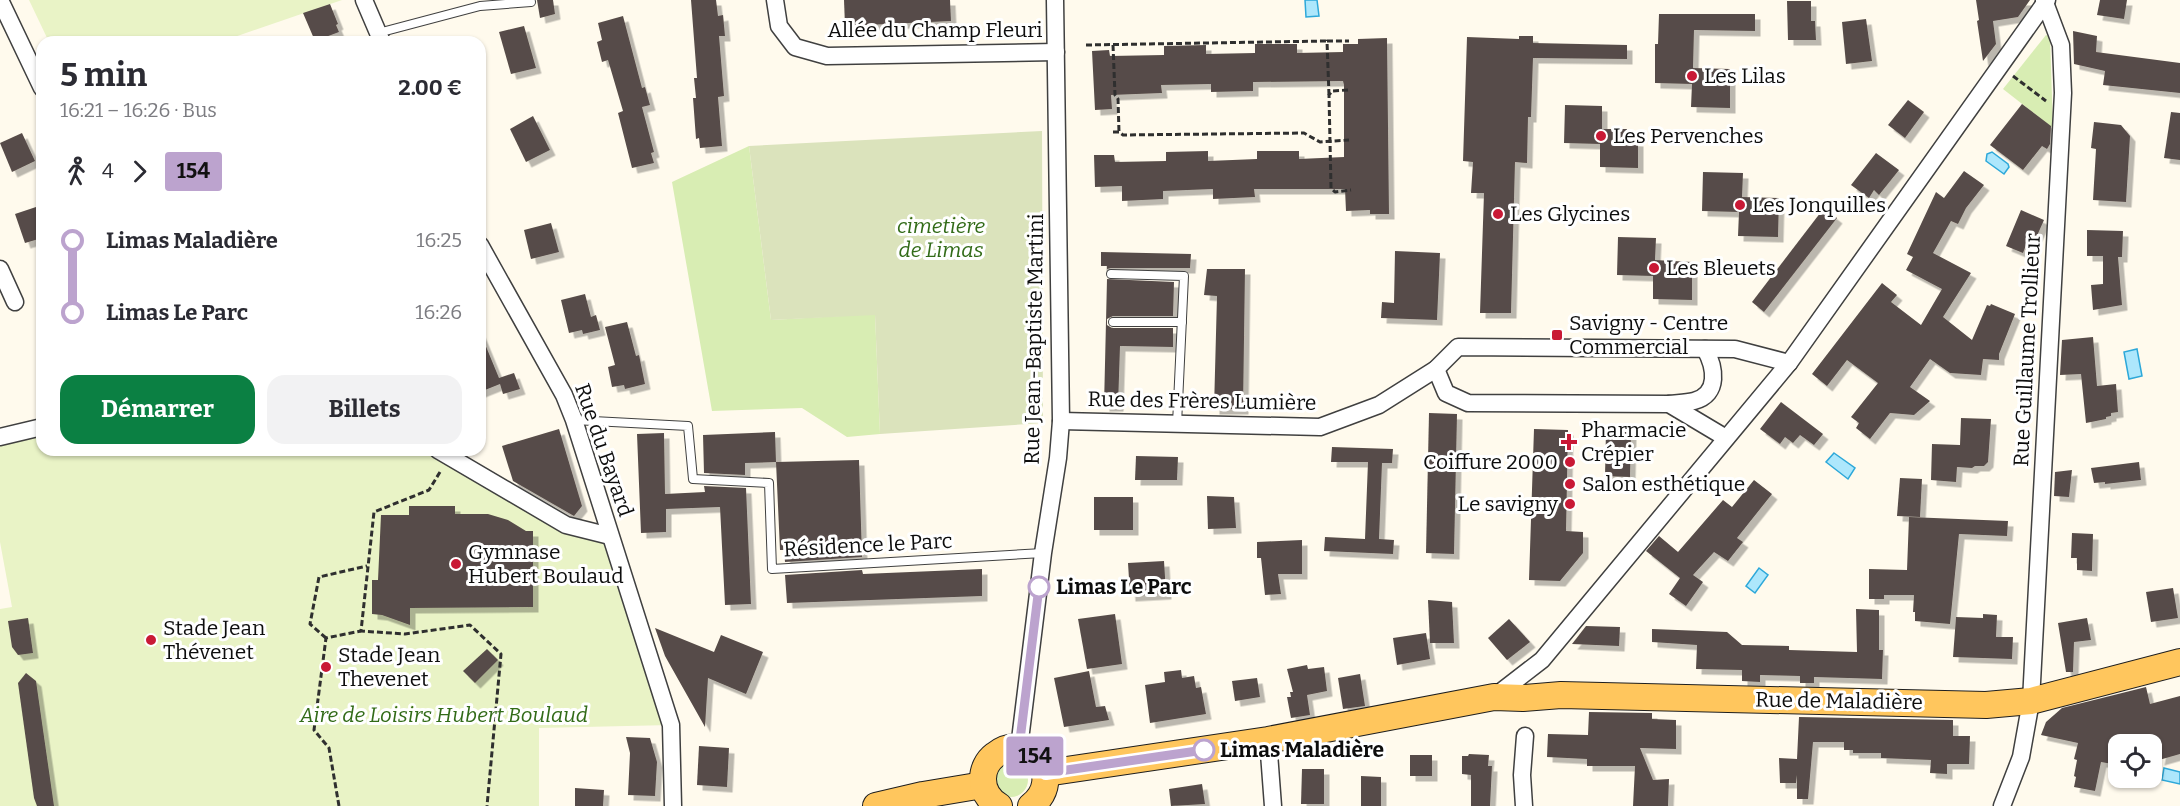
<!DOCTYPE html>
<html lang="fr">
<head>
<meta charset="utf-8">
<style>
  body { margin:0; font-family:Bitter,serif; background:#f2f2f3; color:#2b2b33; height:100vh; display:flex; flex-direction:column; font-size:22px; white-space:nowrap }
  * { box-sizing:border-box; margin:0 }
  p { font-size:20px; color:#7c7c81 }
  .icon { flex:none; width:33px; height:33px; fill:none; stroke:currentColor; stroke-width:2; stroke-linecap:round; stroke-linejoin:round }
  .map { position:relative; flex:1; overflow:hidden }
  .sheet { position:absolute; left:36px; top:36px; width:450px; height:420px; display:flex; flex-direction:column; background:#fff; border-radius:18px; box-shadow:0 2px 4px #0004 }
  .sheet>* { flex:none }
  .badge { padding:0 12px; border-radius:4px; font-size:21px; line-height:39px }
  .fabs { position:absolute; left:2108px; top:734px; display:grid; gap:12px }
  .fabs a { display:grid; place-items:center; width:54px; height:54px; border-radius:12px; background:#fff; box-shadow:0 2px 4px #0004; font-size:30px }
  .map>.badge { position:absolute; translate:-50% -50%; box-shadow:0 0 0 3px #fff }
  .legs { display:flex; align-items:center; gap:9px; height:66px; padding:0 24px; font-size:20px }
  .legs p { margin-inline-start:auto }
  .head { display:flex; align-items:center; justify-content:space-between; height:102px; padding:0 24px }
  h1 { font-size:33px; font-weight:700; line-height:45px }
  .button { display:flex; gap:12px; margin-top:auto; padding:12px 24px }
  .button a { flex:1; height:69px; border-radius:18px; background:#0b8043; color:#fff; font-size:24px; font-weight:700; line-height:69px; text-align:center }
  .button a+a { background:#f2f2f3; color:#2b2b33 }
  ul { padding:0 24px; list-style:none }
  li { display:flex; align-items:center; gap:21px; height:72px; font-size:22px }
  li i { display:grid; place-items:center; width:9px; height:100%; margin:0 8px; background:currentColor }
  li i::after { content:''; width:15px; height:15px; margin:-8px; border:4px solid; border-radius:50%; background:#fff }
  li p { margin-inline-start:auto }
  li:first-child i { background:linear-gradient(#0000 50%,currentColor 0) }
  li:last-child i { background:linear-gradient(currentColor 50%,#0000 0) }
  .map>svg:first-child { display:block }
  .green { fill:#d8edb3 }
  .cemetery { fill:#dbe3bc }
  .pitch { fill:#e9f3c6 }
  .water { fill:#ade7fc; stroke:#2da8d9; stroke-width:1.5 }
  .building { fill:#574c48; filter:url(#shadow) }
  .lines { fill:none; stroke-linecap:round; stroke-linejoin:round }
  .lane-casing { stroke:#404040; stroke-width:10 }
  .street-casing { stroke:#404040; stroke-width:19 }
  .primary-casing { stroke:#1e1e1e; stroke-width:28 }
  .path { stroke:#2f2f2f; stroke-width:3; stroke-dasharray:6 3; stroke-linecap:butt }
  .lane { stroke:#fff; stroke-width:8 }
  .street { stroke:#fff; stroke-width:16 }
  .primary { stroke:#ffc65d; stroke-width:26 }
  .line-1-casing { stroke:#fff; stroke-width:14 }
  .line-1 { stroke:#bca3ce; stroke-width:9 }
  .poi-dot { fill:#c91935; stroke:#fff; stroke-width:2 }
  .stop-1-dot { fill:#fff; stroke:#bca3ce; stroke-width:3 }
  .labels { text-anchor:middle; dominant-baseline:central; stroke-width:6; stroke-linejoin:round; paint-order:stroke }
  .street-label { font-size:21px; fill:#0d0d0d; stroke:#fff }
  .poi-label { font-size:21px; fill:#0d0d0d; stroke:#fff; text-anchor:start }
  .park-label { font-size:21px; font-style:italic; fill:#326b18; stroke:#fff }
  .stop-label { font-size:21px; font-weight:bold; fill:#0d0d0d; stroke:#fff; text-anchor:start }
</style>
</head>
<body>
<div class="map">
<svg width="2180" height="806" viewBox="0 0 2180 806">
  <defs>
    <filter id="shadow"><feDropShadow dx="5.5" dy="5.5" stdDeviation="0" flood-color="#0004"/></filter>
  </defs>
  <rect width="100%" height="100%" fill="#fffaed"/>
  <g class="green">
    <path d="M2046 35 2050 37 2053 128 2003 89Z"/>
    <path d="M749 146 771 320 875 314 880 434 847 437 802 408 712 411 672 182Z"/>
    <circle cx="1011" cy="780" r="17"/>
  </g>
  <path class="cemetery" d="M1042 131 1043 423 880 434 875 315 771 320 749 146Z"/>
  <g class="pitch">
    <path d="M29 0H342L220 42H49Z"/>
    <path d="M42 427V450H438L566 525 610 536 671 725 539 728V806H0V609L12 607 0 542V437Z"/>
  </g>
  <g class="water">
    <path d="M1305 0H1317L1319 16 1306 17Z"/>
    <path d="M1992 152 2008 164 2009 167 2004 174 1986 161 1987 154Z"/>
    <path d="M2137 349 2142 376 2129 379 2124 352Z"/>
    <path d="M1834 453 1855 468 1848 479 1826 462Z"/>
    <path d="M1759 568 1768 575 1755 593 1746 586Z"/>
    <path d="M2164 768 2180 772V784L2162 780Z"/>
  </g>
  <g class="building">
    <path d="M537 0H553L555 14 540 18Z"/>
    <path d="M691 0H716L718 16 723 15 725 36H719L724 96 718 97 722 146 700 148 699 138 696 139 693 98H696L694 78H697Z"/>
    <path d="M844 0H950L951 21 845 26Z"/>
    <path d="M1976 0H2030L2018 17 1993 21 1996 44 1983 61 1977 21 1979 20Z"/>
    <path d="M2100 0H2127L2124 19 2097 15Z"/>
    <path d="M1787 1H1811V21H1815L1816 40H1788Z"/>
    <path d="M330 4 338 24 336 25 339 32 315 41 303 13Z"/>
    <path d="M1659 14H1755V31L1694 30 1693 68 1730 69V108L1691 107 1692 84 1655 83V44H1658Z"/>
    <path d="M623 16 642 88 645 87 650 105 642 107 654 152 651 153 654 163 632 168 618 113 623 111 608 60 602 62 597 42 602 40 598 23Z"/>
    <path d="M1866 19 1872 61 1846 64 1842 22Z"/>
    <path d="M524 26 536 68 511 74 499 32Z"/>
    <path d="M2073 31 2097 36 2096 52 2180 63V93L2103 85 2105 71 2074 64Z"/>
    <path d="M1519 36H1533V43L1627 45V59L1533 58 1531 117H1528L1527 163 1515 162 1511 313H1480L1484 193H1471L1473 162 1463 161 1467 37 1519 39Z"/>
    <path d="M1387 38 1389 214H1370V210L1346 211 1345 189H1254L1255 197 1213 199V189L1163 191V199L1122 201V186L1095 187 1094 155H1114L1115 162 1166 161V152L1208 151V161L1257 159V151H1299V159L1344 157V85L1343 81 1253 82V91L1211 92V84L1161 85 1162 93 1111 95 1112 109 1095 110 1092 51 1109 50 1110 56 1164 55V46L1206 45V54L1255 53V44H1297V53L1343 52V44H1358V39Z"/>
    <path d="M1908 100 1924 112 1905 138 1888 125Z"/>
    <path d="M2022 104 2051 126 2050 144 2047 149 2042 146 2023 170 1990 145Z"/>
    <path d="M1565 105 1602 106V129H1627V140L1638 141V168L1600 167V144L1564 143Z"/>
    <path d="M2171 112 2180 113V160L2164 158Z"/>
    <path d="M533 116 550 150 526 162 510 129Z"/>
    <path d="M2094 122 2121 125 2130 136 2126 202 2093 200 2096 149 2091 148Z"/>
    <path d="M22 133 35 161 12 172 0 143Z"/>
    <path d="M1876 153 1899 170 1879 195 1874 190 1869 198 1851 185Z"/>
    <path d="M1964 171 1984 185 1966 208 1958 224 1951 221 1933 253 1971 273 1943 317 1972 340 1987 305 1990 306 1991 304 2015 314 1999 354V360L1983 359 1981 375 1950 373 1930 359 1910 387 1930 401 1914 415 1890 413 1870 439 1856 428 1859 423 1851 417 1878 383 1847 360 1827 386 1812 374 1882 283 1897 295 1891 302 1921 325 1942 289 1906 270 1913 257 1907 254 1936 192 1944 198Z"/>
    <path d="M1703 172 1743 173 1742 197 1779 198 1778 237 1738 236 1739 212 1702 211Z"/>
    <path d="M39 206 42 214V238L25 243 15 214Z"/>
    <path d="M1824 208 1837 218 1764 312 1752 302Z"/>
    <path d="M2021 210 2044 220 2032 247 2026 245 2023 253 2006 246Z"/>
    <path d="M551 223 559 252 531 259 524 230Z"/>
    <path d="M2087 230 2123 231 2122 257H2118L2122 305 2093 310 2091 285 2103 284V256H2087Z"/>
    <path d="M1618 237 1656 238 1655 260 1692 262V300L1653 299V276L1617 275Z"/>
    <path d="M1395 251 1440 253 1437 320 1381 318 1382 302 1394 303Z"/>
    <path d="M1101 252 1191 254 1190 268H1111L1107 269V266H1101Z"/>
    <path d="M1207 269H1245L1243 409H1214L1217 296 1204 295Z"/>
    <path d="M1107 279 1174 282 1173 316H1113L1107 319V325L1112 328H1173V347L1120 346 1118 406H1104Z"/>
    <path d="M585 294 591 317 596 315 600 330 583 334 582 330 569 333 561 300Z"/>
    <path d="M627 322 636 356 639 355 645 384 625 389 624 385 612 387 608 367 615 365 605 327Z"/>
    <path d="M480 332 499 378 514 373 520 389 503 394 500 384 480 392Z"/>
    <path d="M2093 337 2097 386 2116 384 2118 412 2111 413V416L2106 417V419L2086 423 2081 374 2060 375 2062 340Z"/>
    <path d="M1781 402 1823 434 1814 445 1800 435 1793 443 1785 437 1780 444 1760 429Z"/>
    <path d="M1429 413 1457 414 1454 554 1426 553Z"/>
    <path d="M1961 418 1991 419 1988 462 1984 466H1975L1972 468 1957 467 1956 482 1931 480 1932 444 1960 445Z"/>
    <path d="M559 429 582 506 574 516 513 481 502 446Z"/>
    <path d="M1534 429 1568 430 1566 531 1583 532V553L1560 581 1529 580Z"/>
    <path d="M1606 431 1631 432 1630 477 1605 476Z"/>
    <path d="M775 432 776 462 859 460 862 557 785 562 784 550H780L776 462 745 463V475L704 473 703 435Z"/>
    <path d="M664 433 665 494 705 492 704 486 746 488 751 604 725 605 720 507 666 509V532L641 533 637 434Z"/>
    <path d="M1332 447 1393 449 1392 463H1382L1379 539 1394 540 1393 554 1324 551 1325 537 1365 539 1368 462H1331Z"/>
    <path d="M1136 456 1178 457 1177 480H1135Z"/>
    <path d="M2139 462 2141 480 2105 484V482L2094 483 2091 468Z"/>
    <path d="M2072 470 2069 497 2054 496 2055 472Z"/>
    <path d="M1900 478 1922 479 1920 517 1897 516Z"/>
    <path d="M1754 480 1772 494 1737 538 1743 542 1728 561 1714 552 1693 575 1703 582 1686 606 1669 594 1680 578 1646 551 1659 536 1678 552 1723 500 1732 507Z"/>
    <path d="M1207 496 1234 497 1236 528 1208 529Z"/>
    <rect x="1094" y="497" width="39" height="33"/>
    <path d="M409 506H455V514H488L508 520 526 531H533V607L410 608V625L382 615 372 614V580H378L381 515H409Z"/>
    <path d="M1909 517 2008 521 2007 536 1959 534 1950 624 1915 621V612H1913L1914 595H1884V599H1869V569L1907 570Z"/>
    <path d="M2072 533 2093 534 2092 571 2077 570V558H2071Z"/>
    <path d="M1302 540V574H1278L1281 594 1265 595 1261 558H1257V542Z"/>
    <path d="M1164 561 1166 594 1130 596 1128 563Z"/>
    <path d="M982 569V596L787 603 785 575 862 570 863 574Z"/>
    <path d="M2173 588 2178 618 2151 622 2146 592Z"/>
    <path d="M1428 600 1452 602 1454 643H1430Z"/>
    <path d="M1856 609 1879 610V650H1883L1882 679 1814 677V683H1800V676L1760 675V682L1742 681V670L1696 669 1697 645 1652 642V629L1727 632 1742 645 1789 646V650L1857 652Z"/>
    <path d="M1115 614 1122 664 1087 669 1078 619Z"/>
    <path d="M1983 614 1997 615 1996 637H2013L2012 659 1953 657 1956 617 1983 618Z"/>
    <path d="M28 618 33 653 18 655 12 647 8 621Z"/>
    <path d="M2087 618 2091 640 2074 642 2073 672H2066L2058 623Z"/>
    <path d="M1509 619 1530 642 1507 660 1488 638Z"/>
    <path d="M1586 626 1620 627 1619 646 1572 644Z"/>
    <path d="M655 628 714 652 721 635 763 652 746 694 708 678 705 727 665 656Z"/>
    <path d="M1426 633 1430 659 1397 665 1393 638Z"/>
    <path d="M487 649 498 660 475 683 463 671Z"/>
    <path d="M1307 665 1308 669 1324 667 1327 691 1307 695 1310 715 1291 718 1287 697H1291L1290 692H1293L1287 669Z"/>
    <path d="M1181 670 1182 678 1194 676 1196 688 1201 687 1206 714 1150 723 1145 685 1165 682 1164 672Z"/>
    <path d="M1089 671 1096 707 1105 706 1109 720 1064 727 1054 678Z"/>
    <path d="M26 673 36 681 54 806H37L34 798 18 683Z"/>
    <path d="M1360 674 1365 706 1343 709 1338 678Z"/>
    <path d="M1257 678 1260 697 1235 701 1232 681Z"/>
    <path d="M2146 687 2150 704 2180 696V754L2159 760 2162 744H2118V765L2101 762 2095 791 2074 787 2076 777 2074 776 2077 760 2074 759 2078 743 2041 735 2046 722 2062 708Z"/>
    <path d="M1589 712 1652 713V719L1676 720V749L1640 748 1653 780 1669 779 1668 806H1633L1635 766H1587V759L1547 757 1548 734 1588 735Z"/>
    <path d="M1799 717 1953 720V736H1970L1969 764H1947V774L1930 773 1931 760 1881 758V753H1853V750H1844V742H1813L1808 799H1797V775L1796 783H1780L1779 758 1797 759Z"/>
    <path d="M626 737 650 738 657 762 655 796 628 795 630 753Z"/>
    <path d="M699 746 729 748 727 787 697 785Z"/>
    <path d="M1469 754 1489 755 1488 766H1492L1490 806H1471V775L1462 774V756H1468Z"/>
    <rect x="1410" y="755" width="22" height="21"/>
    <path d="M1302 769H1324V804H1301Z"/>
    <path d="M1361 776 1381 777V806H1361Z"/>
    <path d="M1202 784 1205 804 1171 806 1169 789Z"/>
    <path d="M575 788 604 790 603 806H575Z"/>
  </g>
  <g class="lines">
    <g class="lane-casing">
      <g id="lane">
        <path d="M378 33 480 6 531 2"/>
        <path d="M1111 274 1184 276 1177 424"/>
        <path d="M1113 322H1182"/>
        <path d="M574 420 688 426 693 479 769 483 772 569 1043 553"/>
      </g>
    </g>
    <g class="street-casing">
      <g id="street">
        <path d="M0 0 42 88"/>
        <path d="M364 0 382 42"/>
        <path d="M775 0 779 26 795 47 827 56 1056 52"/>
        <path d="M480 245 564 395 574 420 671 725 673 806"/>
        <path d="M0 269 15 302"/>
        <path d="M1436 369 1446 393 1468 403 1669 404 1726 438"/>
        <path d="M1669 404C1677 403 1686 403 1694 401 1720 394 1715 367 1705 349"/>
        <path d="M1061 421 1320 427 1379 405 1436 369 1458 347 1735 349 1789 363"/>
        <path d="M0 437 42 427"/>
        <path d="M438 450 566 525 610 536"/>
        <path d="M1494 697 1542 660 1789 363 2047 0"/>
        <path d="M1268 740 1273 806"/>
        <path d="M1019 748 1043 553 1058 458 1061 421 1055 0"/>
        <path d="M1524 806 1522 775 1525 736"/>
        <path d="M2002 806 2021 757 2031 701 2063 93 2061 45 2044 0"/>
      </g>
    </g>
    <g class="primary-casing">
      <g id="primary">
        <path d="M1046 773 1268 740 1494 697 1523 698 1561 695 1986 705 2031 701 2180 662"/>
        <path d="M876 806 923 795 983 785"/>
        <path d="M999 806C989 800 983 791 983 779 983 770 987 761 995 755 1028 728 1067 778 1031 806"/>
      </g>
    </g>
    <g class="path">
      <path d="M1086 45 1327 41"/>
      <path d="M1113 45 1115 95 1118 99 1119 132"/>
      <path d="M2013 76 2046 101"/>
      <path d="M1348 90 1332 91 1329 95 1331 188 1335 192 1351 190"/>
      <path d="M1329 95 1327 41H1349"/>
      <path d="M1113 132H1119L1123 135 1304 133 1320 142 1349 140"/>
      <path d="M440 472 429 490 374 512 361 631 405 634 470 625 501 654 487 806"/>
      <path d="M326 638 310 624 319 577 367 566"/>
      <path d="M339 806 329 748 314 730 326 638 361 631"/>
    </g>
    <use href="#lane" class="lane"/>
    <use href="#street" class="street"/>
    <use href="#primary" class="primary"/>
  </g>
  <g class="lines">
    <g class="line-1-casing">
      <path id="line-1" d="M1039 587 1019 748C1033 752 1041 759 1046 773L1204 750"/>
    </g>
    <use href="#line-1" class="line-1"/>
  </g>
  <g class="poi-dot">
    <circle cx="1692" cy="76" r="6"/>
    <circle cx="1601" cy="136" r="6"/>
    <circle cx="1740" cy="205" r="6"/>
    <circle cx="1498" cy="214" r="6"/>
    <circle cx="1654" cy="268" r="6"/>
    <rect x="1551" y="329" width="12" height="12" rx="3"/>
    <path d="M1566 433h6v6h6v6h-6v6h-6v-6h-6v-6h6z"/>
    <circle cx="1570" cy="462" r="6"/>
    <circle cx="1570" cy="484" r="6"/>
    <circle cx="1570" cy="504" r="6"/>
    <circle cx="456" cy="564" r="6"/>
    <circle cx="151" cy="640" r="6"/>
    <circle cx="326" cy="667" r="6"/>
  </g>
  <g class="stop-1-dot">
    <circle cx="1039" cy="587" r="10"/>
    <circle cx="1204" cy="750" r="10"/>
  </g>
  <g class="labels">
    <g class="street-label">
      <text x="935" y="30">Allée du Champ Fleuri</text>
      <text transform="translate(1034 339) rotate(-89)">Rue Jean-Baptiste Martini</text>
      <text transform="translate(2027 350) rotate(-87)">Rue Guillaume Trollieur</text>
      <text transform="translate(1202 401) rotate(1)">Rue des Frères Lumière</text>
      <text transform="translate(604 450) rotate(71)">Rue du Bayard</text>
      <text transform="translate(868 545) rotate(-3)">Résidence le Parc</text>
      <text transform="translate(1839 701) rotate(1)">Rue de Maladière</text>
    </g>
    <g class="poi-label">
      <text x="1704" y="76">Les Lilas</text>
      <text x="1613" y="136">Les Pervenches</text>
      <text x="1752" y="205">Les Jonquilles</text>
      <text x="1510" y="214">Les Glycines</text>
      <text x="1666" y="268">Les Bleuets</text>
      <text x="1569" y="323">Savigny - Centre<tspan x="1569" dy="24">Commercial</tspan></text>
      <text x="1581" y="430">Pharmacie<tspan x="1581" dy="24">Crépier</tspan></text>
      <text x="1558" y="462" text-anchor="end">Coiffure 2000</text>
      <text x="1582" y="484">Salon esthétique</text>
      <text x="1558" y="504" text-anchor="end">Le savigny</text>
      <text x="468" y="552">Gymnase<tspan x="468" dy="24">Hubert Boulaud</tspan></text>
      <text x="163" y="628">Stade Jean<tspan x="163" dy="24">Thévenet</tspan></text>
      <text x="338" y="655">Stade Jean<tspan x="338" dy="24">Thevenet</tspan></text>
    </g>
    <g class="park-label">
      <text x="941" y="226">cimetière<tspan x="941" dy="24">de Limas</tspan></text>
      <text x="444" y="715">Aire de Loisirs Hubert Boulaud</text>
    </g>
    <g class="stop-label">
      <text x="1056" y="587">Limas Le Parc</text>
      <text x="1220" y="750">Limas Maladière</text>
    </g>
  </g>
</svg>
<div class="fabs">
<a><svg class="icon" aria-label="locate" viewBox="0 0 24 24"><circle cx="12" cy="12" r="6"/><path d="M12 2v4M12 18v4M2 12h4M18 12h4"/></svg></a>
</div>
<b class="badge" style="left:1035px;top:756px;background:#bca3ce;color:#111">154</b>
<section class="sheet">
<div class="head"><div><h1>5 min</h1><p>16:21 – 16:26 · Bus</p></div><b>2.00 €</b></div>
<div class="legs"><svg class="icon" aria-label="walk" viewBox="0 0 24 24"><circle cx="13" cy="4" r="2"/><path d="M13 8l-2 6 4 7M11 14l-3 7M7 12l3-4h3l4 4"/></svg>4<svg class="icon" aria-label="forward" viewBox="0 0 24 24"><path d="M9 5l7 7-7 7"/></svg><b class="badge" style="background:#bca3ce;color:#111">154</b></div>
<ul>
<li><i style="color:#bca3ce"></i><b>Limas Maladière</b><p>16:25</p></li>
<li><i style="color:#bca3ce"></i><b>Limas Le Parc</b><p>16:26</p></li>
</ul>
<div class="button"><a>Démarrer</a><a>Billets</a></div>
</section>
</div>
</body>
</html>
